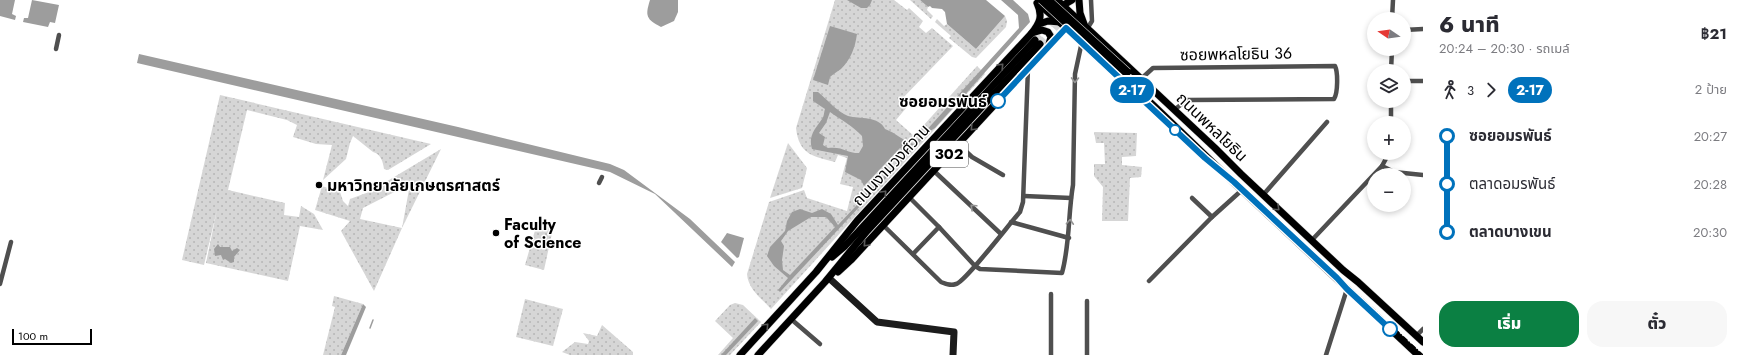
<!DOCTYPE html>
<html lang="th">
<head>
<meta charset="utf-8">
<style>
  body { margin:0; font-family:Jost,"Noto Sans Thai",sans-serif; background:#f7f7f7; color:#2b2b33; height:100vh; display:flex; flex-direction:column; font-size:15px; white-space:nowrap }
  * { box-sizing:border-box; margin:0 }
  p { font-size:13px; color:#7c7c81 }
  .icon { flex:none; width:22px; height:22px; fill:none; stroke:currentColor; stroke-width:2; stroke-linecap:round; stroke-linejoin:round }
  .map { position:relative; flex:1; overflow:hidden }
  .details { display:flex; flex-direction:column; background:#fff; width:320px }
  .details>* { flex:none }
  .badge { padding:0 8px; border-radius:13px; font-size:14px; line-height:26px }
  .needle { width:26px; rotate:283deg }
  .tools { position:absolute; left:1367px; top:12px; display:grid; gap:8px }
  .tools a { display:grid; place-items:center; width:44px; height:44px; border-radius:50%; background:#fff; box-shadow:0 2px 6px #0003; font-size:20px }
  .scale { position:absolute; left:12px; bottom:10px; width:80px; box-sizing:border-box; padding-left:4px; border:2px solid #000; border-top:0; font-size:11px; line-height:14px; white-space:nowrap; color:#000; -webkit-text-stroke:3px #fff; paint-order:stroke }
  .map>.badge { position:absolute; translate:-50% -50%; box-shadow:0 0 0 2px #fff }
  .legs { display:flex; align-items:center; gap:6px; height:44px; padding:0 16px; font-size:13px }
  .legs p { margin-inline-start:auto }
  .overview { display:flex; align-items:center; justify-content:space-between; height:68px; padding:0 16px }
  h1 { font-size:22px; font-weight:800; line-height:30px }
  .cta { display:flex; gap:8px; margin-top:auto; padding:8px 16px }
  .cta a { flex:1; height:46px; border-radius:16px; background:#0b8043; color:#fff; font-size:16px; font-weight:800; line-height:46px; text-align:center }
  .cta a+a { background:#f7f7f7; color:#2b2b33 }
  ul { padding:0 16px; list-style:none }
  li { display:flex; align-items:center; gap:14px; height:48px; font-size:15px }
  li i { display:grid; place-items:center; width:6px; height:100%; margin:0 5px; background:currentColor }
  li i::after { content:''; width:10px; height:10px; margin:-5px; border:3px solid; border-radius:50%; background:#fff }
  li p { margin-inline-start:auto }
  li:first-child i { background:linear-gradient(#0000 50%,currentColor 0) }
  li:last-child i { background:linear-gradient(currentColor 50%,#0000 0) }
  main { display:flex; flex:1; min-height:0 }
  .map>svg:first-child { display:block }
  .park { fill:url(#park-dots) }
  .water { fill:#9d9d9d; fill-rule:evenodd }
  .lines { fill:none; stroke-linecap:round; stroke-linejoin:round }
  .stream { stroke:#9d9d9d; stroke-width:1.5 }
  .primary-tunnel { stroke:#d9d9d9; stroke-width:7; stroke-dasharray:7 3.5; stroke-linecap:butt }
  .primary-casing { stroke:#dbdbdb; stroke-width:8 }
  .street { stroke:#4f4f4f; stroke-width:4.5 }
  .secondary { stroke:#1c1c1c; stroke-width:7 }
  .primary { stroke:#000; stroke-width:7 }
  .rail { stroke:#000; stroke-width:1.5; stroke-dasharray:6 2 1 2; stroke-linecap:butt }
  .primary-bridge-casing { stroke:#dbdbdb; stroke-width:8; stroke-linecap:butt }
  .primary-bridge { stroke:#000; stroke-width:7 }
  .oneway { stroke:#595959 }
  .oneway2 { stroke:#959595 }
  .line-1-casing { stroke:#fff; stroke-width:9 }
  .line-1 { stroke:#0072bc; stroke-width:6 }
  .stop-1-dot { fill:#fff; stroke:#0072bc; stroke-width:2 }
  .poi-dot { fill:#000; stroke:#fff; stroke-width:1.5 }
  .labels { text-anchor:middle; dominant-baseline:central; stroke-width:3; stroke-linejoin:round; paint-order:stroke }
  .shield { fill:#fff; stroke:#4c4c4c; stroke-width:1 }
  .shield-label { font-size:15px; font-weight:bold; fill:#000 }
  .street-label { font-size:16px; fill:#000; stroke:#fff }
  .stop-label { font-size:16px; font-weight:bold; fill:#000; stroke:#fff; text-anchor:end }
  .poi-label { font-size:16px; font-weight:bold; fill:#000; stroke:#fff; text-anchor:start }
</style>
</head>
<body>
<main>
<div class="map">
<svg width="1423" height="355" viewBox="0 0 1423 355">
  <defs>
    <pattern id="park-dots" width="8" height="8" patternUnits="userSpaceOnUse"><rect width="8" height="8" fill="#d6d6d6"/><path d="M2 2h.1M6 6h.1" fill="none" stroke="#b6b6b6" stroke-width="1.8" stroke-linecap="round"/></pattern>
  </defs>
  <rect width="100%" height="100%" fill="#fff"/>
  <g class="park">
    <path d="M835 0H894L907 10 909 8 923 21 919 27 926 33 932 28 953 46 901 100 907 107 896 120 914 136 977 66 985 74 771 309C761 298 748 289 747 274L769 202 804 190 807 198 847 211 853 187 840 184 847 158 838 155 835 162C813 156 799 155 796 128Z"/>
    <path d="M910 0H920L928 7 927 10 933 16 931 19Z"/>
    <path d="M1005 16 1007 21 1006 27 976 58 972 57 949 38 951 36 935 22 937 19 944 26 947 24 976 49Z"/>
    <path d="M220 95 431 144 388 170 384 169C383 162 381 154 373 152L353 136 350 143 346 159 323 180 332 145 316 144 293 137 297 125 287 120 247 110 228 190 285 203 284 215 299 217 301 206 314 214 323 230 300 226 288 281 206 263 217 210 204 265 182 260Z"/>
    <path d="M1094 132 1137 133 1136 156 1122 157V165L1142 167 1141 177 1130 178 1128 221H1102L1103 187 1094 176V164H1105L1104 143H1096Z"/>
    <path d="M788 143 807 168 802 188 770 198Z"/>
    <path d="M441 149 402 228 410 184 363 208 360 219 402 228 374 291 341 231 350 221 315 210 322 186 340 192 343 201 348 206 350 199 369 192Z"/>
    <path d="M538 220 554 224 544 270 525 265Z"/>
    <path d="M334 296 363 304 341 355H323L335 307 332 306Z"/>
    <path d="M525 299 563 309 553 346 516 337Z"/>
    <path d="M735 303 743 305 761 322 730 355H718L733 338 715 321 730 305Z"/>
    <path d="M602 325 633 352V355H570L562 352 575 342 588 344 589 341 583 333 597 336Z"/>
  </g>
  <g class="water">
    <path d="M0 0H15L12 14 16 16 15 20 0 16Z"/>
    <path d="M32 0 59 5 55 23 50 22 48 27 23 22 24 18H28Z"/>
    <path d="M650 0H678V12L674 21 661 27C646 19 645 16 650 0Z"/>
    <path d="M847 0H872L870 5 867 8H861Z"/>
    <path d="M920 0H986L1005 16 976 49 947 24 945 12 942 9 932 8 930 6 928 7Z"/>
    <path d="M1001 0H1013L1028 14 1030 22 935 128 930 131 780 292 778 290 788 278 774 266 767 256 770 247 785 231 787 221 792 212 800 209 812 213 822 209 831 214 838 225 906 153 900 148 864 186 861 180 845 172 848 156 812 149C808 136 815 129 822 119 824 117 824 112 825 109L813 101V92H818C827 99 837 112 848 116 860 119 879 116 885 129 896 133 903 141 914 144L1019 28 1018 15ZM830 112C840 119 854 127 862 136L863 146 859 153C846 153 843 146 828 148L823 145 825 137 819 133 826 123ZM811 217H826L835 227 790 275 783 270 782 260 784 246 781 241 788 231Z"/>
    <path d="M830 26 857 34C855 48 851 59 841 69 837 72 833 74 830 77L828 85 813 80Z"/>
    <path d="M139 54 458 127 610 164 624 170 690 219 735 262 732 267 655 194 610 172 137 63Z"/>
    <path d="M727 233 744 238 739 257 737 258 721 242Z"/>
    <path d="M218 244 220 247H230L232 251 237 248 240 250 234 257V262L231 263 225 259 223 260 221 255 215 256 214 249Z"/>
    <path d="M363 304 366 307 346 355H341Z"/>
    <path d="M755 318 758 321 726 355H721Z"/>
  </g>
  <g class="lines">
    <path class="stream" d="M370 328 373 320"/>
    <g class="primary-tunnel">
      <path d="M1035 40 1055 18"/>
      <path d="M1040 44 1063 19"/>
    </g>
    <g class="primary-casing">
      <g id="primary">
        <path d="M1057 0 1215 148 1241 174 1343 270 1358 282 1423 342"/>
        <path d="M1079 0 1080 13 1084 24"/>
        <path d="M1039 4 1064 26"/>
        <path d="M1060 7 1072 0"/>
        <path d="M1039 24 1048 21 1060 22"/>
        <path d="M1032 33 1042 30 1048 32 1051 37 1049 44"/>
        <path d="M1082 43 1126 84"/>
        <path d="M1124 77 1233 182 1418 355"/>
        <path d="M832 257 845 246 1035 40"/>
        <path d="M838 272 851 260 1072 21"/>
        <path d="M740 355 816 272 857 221 1031 34C1040 23 1043 16 1037 3"/>
        <path d="M758 355 825 282 867 231 1040 44"/>
      </g>
    </g>
    <g class="street">
      <path d="M1392 19 1393 0"/>
      <path d="M1087 29 1092 21 1091 0"/>
      <path d="M1404 30 1423 29"/>
      <path d="M56 49 59 35"/>
      <path d="M1391 71 1392 49"/>
      <path d="M1141 79 1153 68 1335 66C1338 72 1338 93 1334 99L1187 100 1174 110"/>
      <path d="M1404 81H1423"/>
      <path d="M1391 123V101"/>
      <path d="M958 144 972 157 1003 175"/>
      <path d="M1382 166 1394 172 1423 175"/>
      <path d="M934 171 1001 234"/>
      <path d="M599 183 602 177"/>
      <path d="M1263 195 1327 122"/>
      <path d="M1024 196 1071 198"/>
      <path d="M909 197 939 227 975 266 980 269 1062 273C1070 244 1068 214 1073 185L1075 74 1081 46V42"/>
      <path d="M1192 198 1212 217"/>
      <path d="M1011 222 1069 238"/>
      <path d="M883 225 941 282C946 284 950 286 956 284 965 282 1010 223 1020 212L1023 202 1028 68"/>
      <path d="M1312 240 1382 166 1389 153"/>
      <path d="M913 254 939 227"/>
      <path d="M1149 281 1212 217 1242 190"/>
      <path d="M0 284 11 242"/>
      <path d="M1051 294V355"/>
      <path d="M1087 301V355"/>
      <path d="M791 319 820 344"/>
      <path d="M1416 336 1423 329"/>
      <path d="M1326 355 1347 289"/>
    </g>
    <path class="secondary" d="M830 279 877 322 954 332 953 355"/>
    <use href="#primary" class="primary"/>
    <path class="rail" d="M1040 0 1423 355"/>
    <g class="primary-bridge-casing">
      <g id="primary-bridge">
        <path d="M1041 0 1124 77"/>
        <path d="M1049 0 1128 72"/>
      </g>
    </g>
    <use href="#primary-bridge" class="primary-bridge"/>
  </g>
  <defs><path id="oneway-chevron" d="M-2-3.5L2.5 0L-2 3.5" fill="none" stroke-width="1.6" stroke-linecap="round" stroke-linejoin="round"/></defs>
  <g class="oneway">
    <use href="#oneway-chevron" transform="translate(1001 66) rotate(-47)"/>
    <use href="#oneway-chevron" transform="translate(973 128) rotate(133)"/>
    <use href="#oneway-chevron" transform="translate(884 193) rotate(-47)"/>
    <use href="#oneway-chevron" transform="translate(1277 208) rotate(43)"/>
    <use href="#oneway-chevron" transform="translate(866 244) rotate(133)"/>
    <use href="#oneway-chevron" transform="translate(766 326) rotate(-47)"/>
  </g>
  <g class="oneway2">
    <use href="#oneway-chevron" transform="translate(1075 80) rotate(91)"/>
    <use href="#oneway-chevron" transform="translate(973 207) rotate(-137)"/>
    <use href="#oneway-chevron" transform="translate(1070 222) rotate(-87)"/>
  </g>
  <g class="lines">
    <g class="line-1-casing">
      <path id="line-1" d="M998 101 1066 28 1205 158 1234 182 1337 278 1347 289 1390 329"/>
    </g>
    <use href="#line-1" class="line-1"/>
  </g>
  <g class="stop-1-dot">
    <circle cx="998" cy="101" r="7"/>
    <circle cx="1175" cy="130" r="5"/>
    <circle cx="1390" cy="329" r="7"/>
  </g>
  <g class="poi-dot">
    <circle cx="319" cy="185" r="4"/>
    <circle cx="496" cy="233" r="4"/>
  </g>
  <g class="labels">
    <rect class="shield" x="930" y="141" width="38" height="26" rx="3"/>
    <g class="shield-label">
      <text x="949" y="154">302</text>
    </g>
    <g class="street-label">
      <text transform="translate(1236 54) rotate(-1)">ซอยพหลโยธิน 36</text>
      <text transform="translate(1212 127) rotate(44)">ถนนพหลโยธิน</text>
      <text transform="translate(891 165) rotate(-47)">ถนนงามวงศ์วาน</text>
    </g>
    <g class="stop-label">
      <text x="987" y="101">ซอยอมรพันธ์</text>
    </g>
    <g class="poi-label">
      <text x="327" y="185">มหาวิทยาลัยเกษตรศาสตร์</text>
      <text x="504" y="224">Faculty<tspan x="504" dy="18">of Science</tspan></text>
    </g>
  </g>
</svg>
<div class="tools">
<a><svg class="needle" viewBox="-14 -14 28 28"><path d="M0-13l5 13h-10z" fill="#e53935"/><path d="M0 13l5-13h-10z" fill="#7c7c81"/></svg></a>
<a><svg class="icon" aria-label="layers" viewBox="0 0 24 24"><path d="M12 4l9 5-9 5-9-5zM3 14l9 5 9-5"/></svg></a>
<a>+</a>
<a>−</a>
</div>
<div class="scale">100 m</div>
<b class="badge" style="left:1132px;top:90px;background:#0072bc;color:#fff">2-17</b>
</div>
<section class="details">
<div class="overview"><div><h1>6 นาที</h1><p>20:24 – 20:30 · รถเมล์</p></div><b>฿21</b></div>
<div class="legs"><svg class="icon" aria-label="walk" viewBox="0 0 24 24"><circle cx="13" cy="4" r="2"/><path d="M13 8l-2 6 4 7M11 14l-3 7M7 12l3-4h3l4 4"/></svg>3<svg class="icon" aria-label="forward" viewBox="0 0 24 24"><path d="M9 5l7 7-7 7"/></svg><b class="badge" style="background:#0072bc;color:#fff">2-17</b><p>2 ป้าย</p></div>
<ul>
<li><i style="color:#0072bc"></i><b>ซอยอมรพันธ์</b><p>20:27</p></li>
<li><i style="color:#0072bc"></i><span>ตลาดอมรพันธ์</span><p>20:28</p></li>
<li><i style="color:#0072bc"></i><b>ตลาดบางเขน</b><p>20:30</p></li>
</ul>
<div class="cta"><a>เริ่ม</a><a>ตั๋ว</a></div>
</section>
</main>
</body>
</html>
